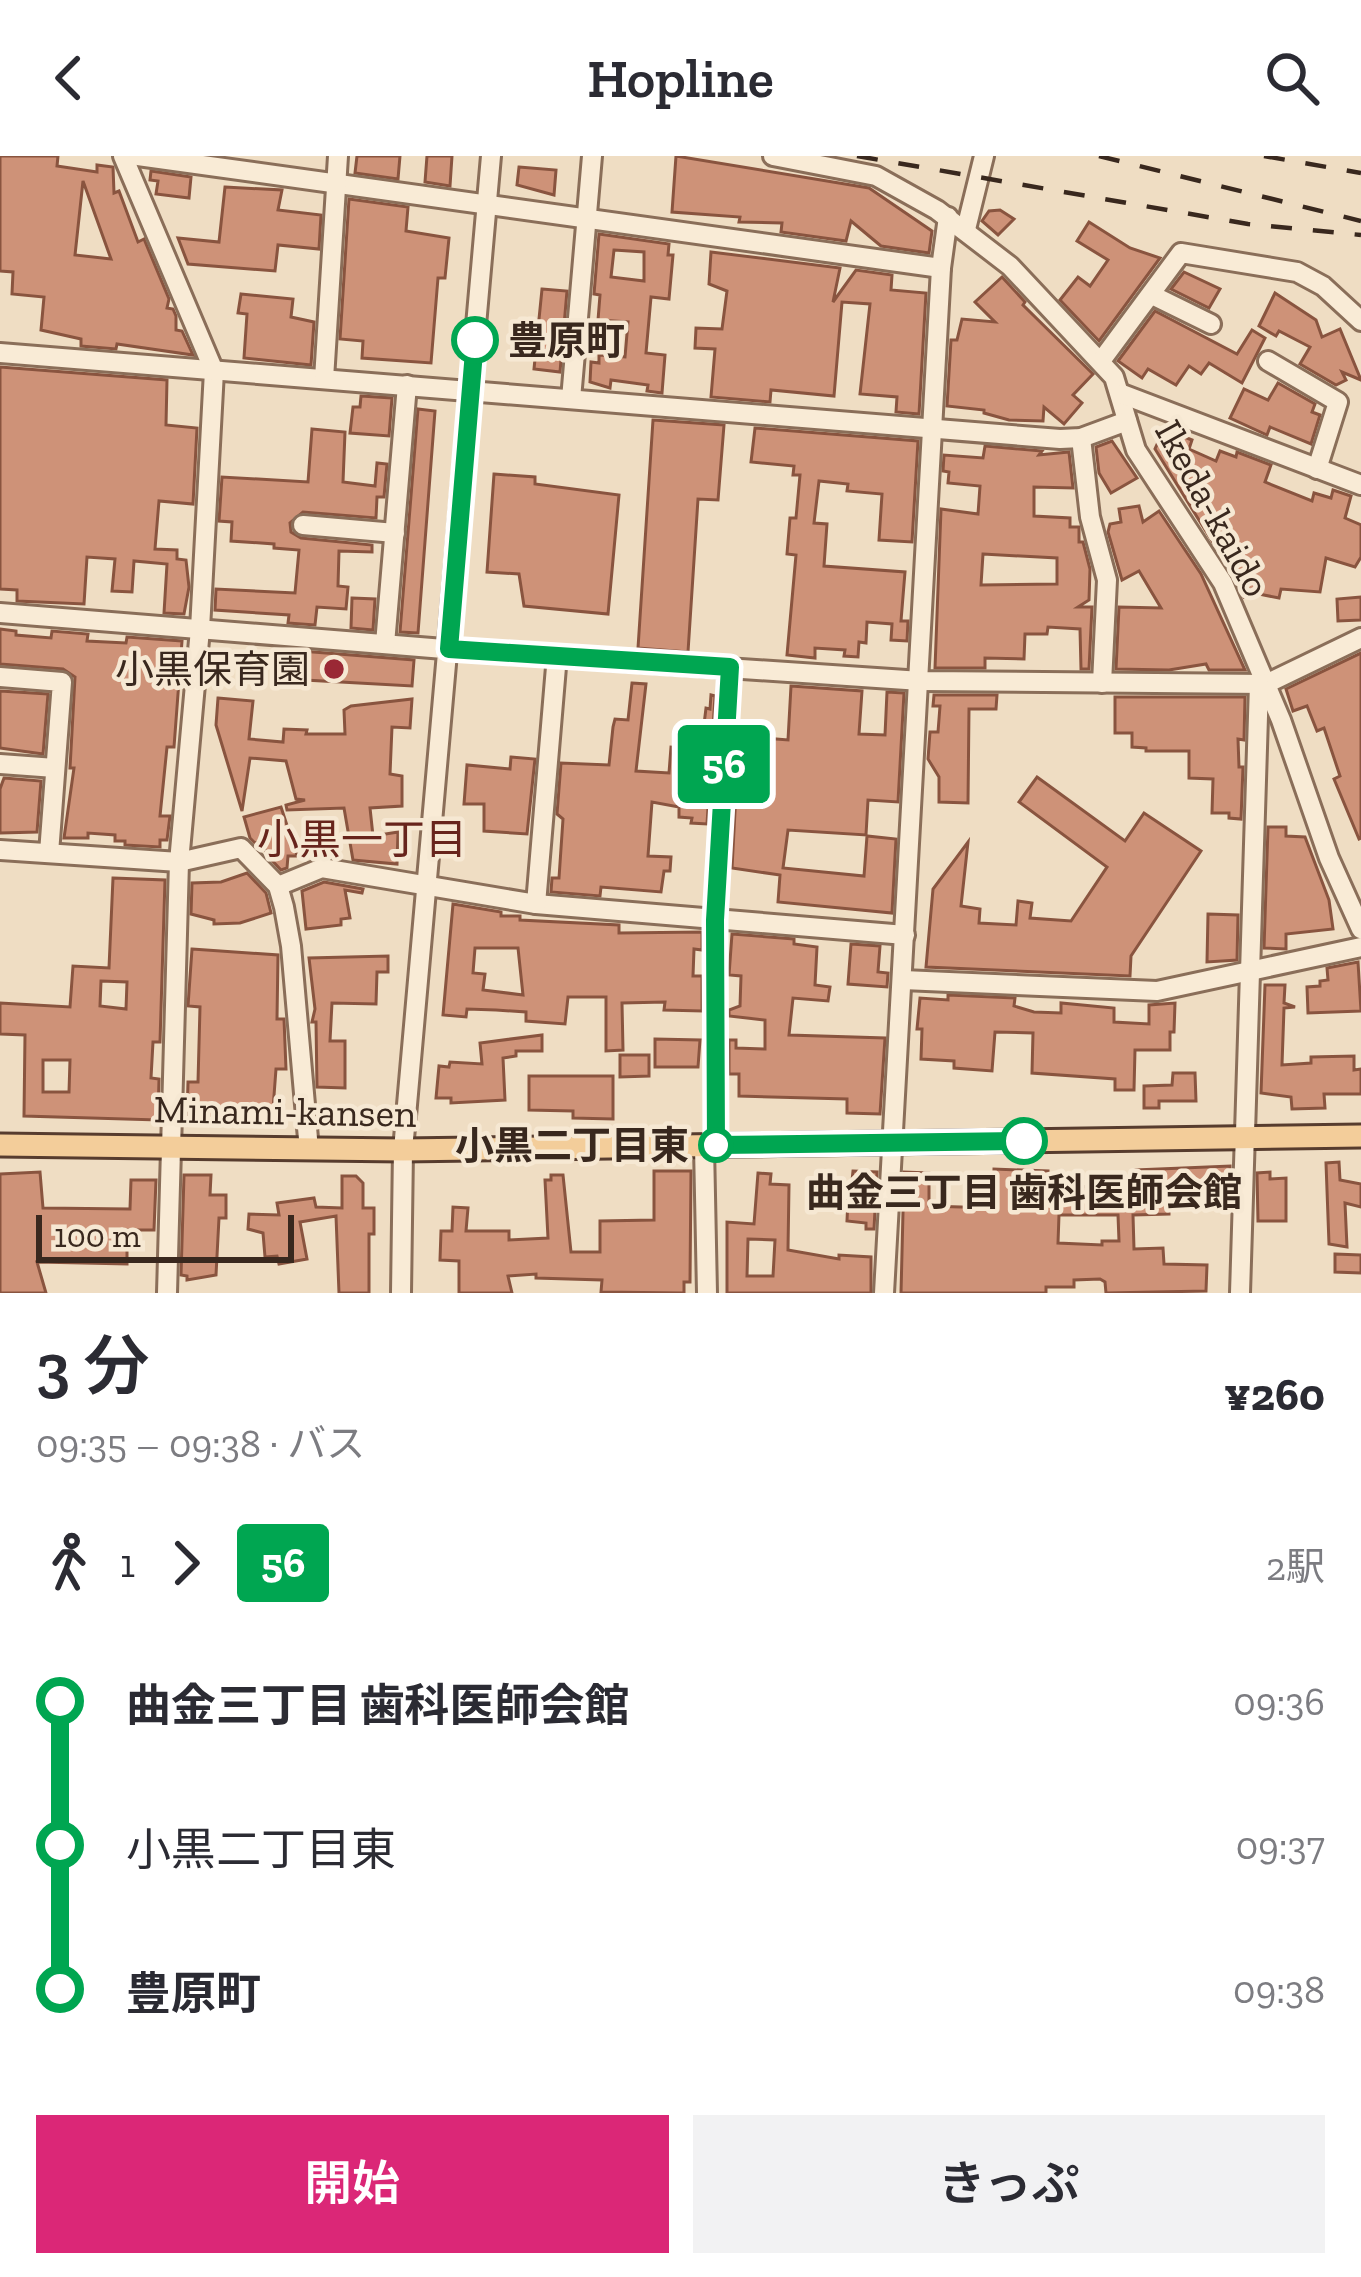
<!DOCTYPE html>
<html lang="ja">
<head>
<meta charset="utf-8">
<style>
  body { margin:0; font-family:"Zilla Slab","Noto Sans JP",serif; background:#f2f2f3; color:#2b2b33; height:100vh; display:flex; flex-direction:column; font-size:45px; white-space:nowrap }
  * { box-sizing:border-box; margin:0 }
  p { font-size:39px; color:#7c7c81 }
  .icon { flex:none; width:66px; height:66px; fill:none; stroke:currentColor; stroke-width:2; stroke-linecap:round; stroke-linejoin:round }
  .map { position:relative; height:1137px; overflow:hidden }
  .drawer { display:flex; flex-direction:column; background:#fff; flex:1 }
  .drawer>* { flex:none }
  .badge { padding:0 24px; border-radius:9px; font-size:42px; line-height:78px }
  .scale { position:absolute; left:36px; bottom:30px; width:258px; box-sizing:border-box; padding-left:12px; border:6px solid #39281e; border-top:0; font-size:33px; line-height:42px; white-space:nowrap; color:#39281e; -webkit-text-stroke:9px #f6e8d3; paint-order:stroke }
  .map>.badge { position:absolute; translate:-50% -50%; box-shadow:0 0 0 6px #fff }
  .legs { display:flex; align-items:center; gap:18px; height:132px; padding:0 36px; font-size:39px }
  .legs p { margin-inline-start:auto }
  .overview { display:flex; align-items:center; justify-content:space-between; height:204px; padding:0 36px }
  h1 { font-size:66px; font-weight:600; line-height:90px }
  .primary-button { display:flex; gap:24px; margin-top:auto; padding:24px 36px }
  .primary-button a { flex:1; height:138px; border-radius:0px; background:#db2777; color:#fff; font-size:48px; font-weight:600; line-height:138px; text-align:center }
  .primary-button a+a { background:#f2f2f3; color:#2b2b33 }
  ul { padding:0 36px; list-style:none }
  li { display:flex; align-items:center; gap:42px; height:144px; font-size:45px }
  li i { display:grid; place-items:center; width:18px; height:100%; margin:0 15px; background:currentColor }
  li i::after { content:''; width:30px; height:30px; margin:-15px; border:9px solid; border-radius:50%; background:#fff }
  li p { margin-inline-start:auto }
  li:first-child i { background:linear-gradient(#0000 50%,currentColor 0) }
  li:last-child i { background:linear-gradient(currentColor 50%,#0000 0) }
  header { display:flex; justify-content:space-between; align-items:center; height:156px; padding:0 36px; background:#fff; font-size:54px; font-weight:600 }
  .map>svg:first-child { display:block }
  .building { fill:#ce9278; stroke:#89543f; stroke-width:3; fill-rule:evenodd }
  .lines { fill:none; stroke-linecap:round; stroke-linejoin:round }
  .minor-casing { stroke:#8a6e59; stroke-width:24 }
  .major-casing { stroke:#573c2e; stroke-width:27 }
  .minor { stroke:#f9ebd6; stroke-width:18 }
  .major { stroke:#f3cd9a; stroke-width:21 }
  .rail { stroke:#39281e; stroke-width:4.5; stroke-dasharray:21 21; stroke-linecap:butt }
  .line-1-casing { stroke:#fff; stroke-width:27 }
  .line-1 { stroke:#00a651; stroke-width:18 }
  .stop-1-dot { fill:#fff; stroke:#00a651; stroke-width:6 }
  .poi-dot { fill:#9a2835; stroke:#f6e8d3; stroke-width:4.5 }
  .labels { text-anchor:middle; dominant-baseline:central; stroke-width:9; stroke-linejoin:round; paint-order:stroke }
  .stop-label { font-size:39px; font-weight:bold; fill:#39281e; stroke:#f6e8d3; text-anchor:start }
  .street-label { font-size:39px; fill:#39281e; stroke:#f6e8d3 }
  .poi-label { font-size:39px; fill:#39281e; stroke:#f6e8d3; text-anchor:end }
  .neighbourhood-label { font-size:42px; fill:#67241c; stroke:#f6e8d3 }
</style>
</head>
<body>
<header><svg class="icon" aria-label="back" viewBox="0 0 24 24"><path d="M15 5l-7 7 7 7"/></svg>Hopline<svg class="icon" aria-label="search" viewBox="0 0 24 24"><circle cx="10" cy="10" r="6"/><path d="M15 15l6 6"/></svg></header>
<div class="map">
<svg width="1361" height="1137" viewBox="0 0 1361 1137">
  <rect width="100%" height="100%" fill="#efddc3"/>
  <g class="building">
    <path d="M0 0H58L57 10 97 16V9L113 11 114 37 119 35 138 86 144 83 169 143 167 152 173 153 176 160V174L182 175 193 199 117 188 116 193 81 190V183L41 174 44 141 12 138 13 116 0 115ZM83 25 111 103 75 99Z"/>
    <path d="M357 0H400L398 23 355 17Z"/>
    <path d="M427 0H452L450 30 425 26Z"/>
    <path d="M676 0 869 32 932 75 929 97 881 90 851 65 846 85 781 76 782 67 739 66 740 61 672 56Z"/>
    <path d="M519 11 556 14 554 39 517 29Z"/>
    <path d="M151 15 191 21 189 42 156 38 158 25 150 24Z"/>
    <path d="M225 31 282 34 278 54 321 59 319 93 278 89 275 115 188 108 178 82 219 86Z"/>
    <path d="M349 43 408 51 406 75 449 82 445 122H438L431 207 362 202 363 185 340 183Z"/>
    <path d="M1000 54 1014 63 998 79 982 65 989 55Z"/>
    <path d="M1089 66 1130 92 1160 102 1099 185 1060 144 1078 121 1090 130 1108 104 1077 85Z"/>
    <path d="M599 78 669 88 668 99H673L669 143 651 141 646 197 665 199 662 237 647 235 648 229 611 224 610 232 590 226 591 206 599 207V199L625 201 628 166 598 164 600 139 594 138ZM614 94 644 96V125L611 121Z"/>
    <path d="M711 96 840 112 833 146 856 114 892 119 891 134 926 137 919 258 896 256 897 241 860 238 870 148 842 146 834 240 771 234 770 246 711 241 715 193 695 192 696 172 722 173 727 135 709 128Z"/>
    <path d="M1184 116 1220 133 1209 152 1171 133Z"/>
    <path d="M1002 121 1025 146 1023 149 1093 218 1073 239 1082 247 1064 268 1044 251 1043 265 1009 264 984 257V254L947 250 951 184H957L962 163 995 166 975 146Z"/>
    <path d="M542 133 567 135 560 216 534 213Z"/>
    <path d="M1275 137 1316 164 1322 181 1340 173 1361 224 1342 216 1346 224 1336 229 1300 208 1310 191 1279 175 1276 180 1259 170Z"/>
    <path d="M241 138 293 143 291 161 314 166 311 209 244 202 247 158 238 157Z"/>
    <path d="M1155 155 1237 198 1252 174 1265 182 1242 227 1209 207 1201 218 1189 210 1176 229 1148 213 1142 222 1118 205Z"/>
    <path d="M0 211 167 224 166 269 197 272 193 348 159 345 155 393 177 394V403L186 404 189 431 184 458 164 457 167 408 134 405 132 436 112 435 115 403 87 401 84 448 17 445V434L0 433Z"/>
    <path d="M1278 227 1315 248 1312 256 1320 259 1311 288 1270 271 1267 279 1230 262 1244 233 1268 244Z"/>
    <path d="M361 240 392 242 389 280 350 277 353 251H360Z"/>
    <path d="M418 253 435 255 418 477 400 476Z"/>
    <path d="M653 264 724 269 718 344 698 343 688 496 638 492Z"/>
    <path d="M755 272 918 285 912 386 879 384 882 338 847 335 848 328 819 325 814 367 827 368 824 410 905 416 901 465H908L907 485 891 484 892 468 867 466 866 487 859 486 858 501 844 500 845 494 815 492V502L787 499 796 399 787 398 790 362H796L800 319H793L794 310 751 306Z"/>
    <path d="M312 273 345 276 343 326 375 330 377 307 387 308 384 341H377L376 362 303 356 290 367 291 376 301 382 372 389V396L339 395 338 430 348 431 346 453 317 451 315 469 288 467 289 459 215 454 216 433 295 437 299 394 274 392V388L231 385 232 366 219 365 222 321 308 326Z"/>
    <path d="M1164 273 1192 284 1189 293 1216 305 1220 295 1236 301 1237 296 1271 309 1265 326 1312 345 1314 337 1331 342 1333 334 1351 340 1345 362 1361 369V401L1355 411 1326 402 1320 436 1281 433 1279 442 1254 437 1244 441 1228 410 1240 405 1215 390 1155 293Z"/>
    <path d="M1112 285 1137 322 1111 337 1099 317 1096 291Z"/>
    <path d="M985 290 1042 295 1039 299 1069 296 1073 332 1034 331V360L1070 362V371H1079V386H1083L1090 413 1089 444 1078 451H1092L1089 513H1081L1080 473 1048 471 1047 478H1025L1024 503 985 502V512H935L941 353 978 358 980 330 948 327 949 316 943 315 944 299 983 302ZM983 398 1057 402V428L981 429Z"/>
    <path d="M494 318 535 321V328L619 339 608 458 524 450 519 418 487 416Z"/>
    <path d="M1139 350 1143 366 1159 355 1201 418 1245 514H1209L1206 508 1169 514 1116 513 1119 451 1161 452 1139 415 1122 424 1108 376 1110 368 1121 366 1119 353Z"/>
    <path d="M1361 441V464L1338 465 1337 443Z"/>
    <path d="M352 442 375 443 373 474 351 472Z"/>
    <path d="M0 473 16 475V479L51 482 52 475 88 478 87 485 126 487 127 481 182 485 174 591H167L160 660H170L167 684H160V691L125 689V685H115V679L88 677V682H64L74 612H70L75 521 63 513 0 508Z"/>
    <path d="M288 494 414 504 412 530 287 523Z"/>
    <path d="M1361 497V682L1359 683 1334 623 1340 620 1324 572 1317 575 1307 550 1293 555 1286 533Z"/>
    <path d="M632 527 646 528 636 615 669 617 671 591 701 593 706 552 710 553 711 539 715 540 707 668 691 667 692 662 679 661V651L652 646 648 700 671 701 670 715H664L661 736 601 731 600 740 551 736 552 722H559L563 663 557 658 561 607 609 609 613 571 615 563 628 564Z"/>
    <path d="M791 530 862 535 859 578 885 579 887 536 904 537 898 646 868 644 866 679 788 674 783 712 864 720 867 680 896 683 892 757 778 746 780 719 732 712 739 580 788 584Z"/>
    <path d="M0 535 48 538 43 598 0 592Z"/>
    <path d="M934 539H997L996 553H969L968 647 939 646V621L928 603 930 576H938L940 550H933Z"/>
    <path d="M1115 541H1245L1244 584 1238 583 1239 611H1243L1241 663 1229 662V657H1212L1213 623 1189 622V595H1146V592L1132 591V577H1115Z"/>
    <path d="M218 542 253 545 249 583 283 586 284 573 307 574 306 578H345L344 554 351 550 412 543 410 572 392 571 390 618 402 620V650L370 652 373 680 398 676 397 708 353 704 344 652 287 654 286 649 305 644 296 643 286 605 250 602 242 655 216 569Z"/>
    <path d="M511 601 535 603 527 678 484 675V648H464L467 609 510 613Z"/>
    <path d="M1037 621 1125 685 1144 657 1201 695 1131 800 1130 820 926 811 933 733 968 686 961 750 980 753 979 767 1016 769 1018 745 1032 747 1030 762 1071 765 1107 711 1019 646Z"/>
    <path d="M4 622 41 625 37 676 0 677V633Z"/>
    <path d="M281 651 297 700H288L287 712 281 714 267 699 262 685 255 687 250 682 244 661Z"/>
    <path d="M1268 671H1286V680L1305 681 1329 744 1333 773 1286 778V793L1264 792Z"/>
    <path d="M247 717 266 737 271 757 240 767 214 768V764L191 758 192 727 221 726Z"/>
    <path d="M113 722 165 724 160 886H153L151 922 159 923 158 964 24 960 25 879 0 878V847L70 851 73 810 109 812ZM101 825 127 826 126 853 100 850ZM43 904H70L69 936H43Z"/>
    <path d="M324 726 363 733 362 737 345 734 350 762 341 763V769L306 773 302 735Z"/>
    <path d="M453 748 501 756V760H520V764L619 769V777L702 776V794L694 793 693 820H702V855L664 854 665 846 622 847 623 894 606 895V841H568L565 868 526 865V856L496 854 467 853 466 861 443 859ZM475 792H518L523 839 483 834 485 818 473 817Z"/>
    <path d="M1208 758 1238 759 1237 804 1207 806Z"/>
    <path d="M732 778 794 783V788L817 791 815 829 830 831 828 845 793 842 789 879 885 882 880 958 847 957V943L739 940V918H729V884H736V892L765 893V864L729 860V854L740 850 741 820 729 819Z"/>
    <path d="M851 788 880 790 878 816 888 817 887 831 848 828Z"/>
    <path d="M192 793 278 799 277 863H284L286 913H276L273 953 227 950V964L187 963 188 926H198L200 851 188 850Z"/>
    <path d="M388 800V816H377L376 848 332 847 330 885H345V932L317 931 316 866H312L315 853 309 802Z"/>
    <path d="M1358 806 1361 855 1308 857 1307 831 1320 830V825L1328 824 1327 812Z"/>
    <path d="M1265 829H1285L1284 847 1295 851 1284 852 1282 909 1311 907V901L1354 900V914L1361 913V938H1324L1325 952 1292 953 1291 941 1261 937Z"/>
    <path d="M948 839 1015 842 1014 850 1034 856 1061 857V847L1114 852V866L1149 868V849L1175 847 1174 876H1170V894H1135L1134 934H1115V923L1032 917 1033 877 995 876 992 915 954 912V905L921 903 922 873H917L920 842 948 844Z"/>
    <path d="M542 879V895H516V900L503 902 505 944 451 947V942H436L439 910 449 911 450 906 482 908 480 887Z"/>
    <path d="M655 883 700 884 698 911H655Z"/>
    <path d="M620 899H649V920L620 921Z"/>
    <path d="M1173 917H1195L1196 945H1159V952H1144V930L1172 929Z"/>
    <path d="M529 920H613V963L573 962V955L529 954Z"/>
    <path d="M1339 1006 1340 1024 1361 1028V1051L1345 1047 1347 1091 1329 1088 1326 1007Z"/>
    <path d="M1230 1010V1025H1206L1207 1040H1197L1198 1049 1169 1050V1058L1133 1059 1134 1093 1163 1092 1164 1108 1207 1109 1206 1135 1106 1137 1105 1126 1100 1123 1074 1124V1131H1046V1137H901L904 1016 929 1017V1050L993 1052 994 1013 1048 1015V1019H1061V1031L1120 1030 1119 1024 1136 1023V1014ZM1059 1059H1118L1119 1085H1102V1089L1058 1087Z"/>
    <path d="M654 1015H691L690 1126H684V1137L601 1136 602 1124 536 1122V1118L508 1120 512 1137H459V1105L440 1104 441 1075H452L453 1051 468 1052 466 1075H509V1084L548 1082 545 1024H551V1019H563L571 1096H600V1065L654 1064Z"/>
    <path d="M853 1015 877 1016 874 1073H866V1067L847 1065 848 1043H838L842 1030 852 1025Z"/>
    <path d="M40 1016 43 1052 130 1053 131 1024H156L154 1074H127V1108L37 1106 46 1137H0V1018Z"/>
    <path d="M1270 1016V1023L1286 1022V1065H1258L1257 1017Z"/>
    <path d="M758 1017 771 1018 770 1028 789 1029 788 1094 839 1103V1099L871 1101V1137H727V1066L754 1068ZM748 1083 775 1084 773 1120H747Z"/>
    <path d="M184 1019H211L210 1039H226V1062H219L216 1119 187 1124V1120L181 1119Z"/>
    <path d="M342 1020H356L363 1027V1052H374V1078H369V1137H339L336 1060 300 1066 307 1103 279 1108 277 1100 265 1101 263 1077 248 1073 249 1058 279 1059 277 1047 314 1042 316 1051 342 1052Z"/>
    <path d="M1335 1098 1361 1099V1117L1335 1116Z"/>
  </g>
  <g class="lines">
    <g class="minor-casing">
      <g id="minor">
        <path d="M123 0 214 215 200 473 179 706 167 1137"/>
        <path d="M138 0 941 112"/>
        <path d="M773 0 876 20 937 54 1010 110 1114 221 1136 294 1223 427 1281 564 1329 702 1361 773"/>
        <path d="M966 73 984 0"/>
        <path d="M1152 139 1211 168"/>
        <path d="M0 197 1060 283 1081 282 1127 265"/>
        <path d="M1101 205 1181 97 1297 116 1323 130 1361 165"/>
        <path d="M1268 205 1338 246 1317 313"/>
        <path d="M324 223 338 0"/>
        <path d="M1122 238 1361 329"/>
        <path d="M571 243 592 0"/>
        <path d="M1081 282 1090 361 1107 424 1102 527"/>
        <path d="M303 369 395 377"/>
        <path d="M0 457 444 493 921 525 1266 528 1361 482"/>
        <path d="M385 488 407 229"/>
        <path d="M0 521 62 526 49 697"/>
        <path d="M0 608 55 612"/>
        <path d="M0 694 179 706 241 692 278 730 284 751 291 790 309 994"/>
        <path d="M278 730 322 712 536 748 905 779"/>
        <path d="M536 748 557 499"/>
        <path d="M903 824 1157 835 1361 791"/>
        <path d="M704 990 707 1137"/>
        <path d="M716 990 715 763 730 511"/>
        <path d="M401 1137 403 994 491 0"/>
        <path d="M884 1137 941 112 948 61"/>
        <path d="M1240 1137 1259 528"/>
      </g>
    </g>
    <g class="major-casing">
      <path id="major" d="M0 989 403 994 1361 980"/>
    </g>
    <use href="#minor" class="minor"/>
    <use href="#major" class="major"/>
    <g class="rail">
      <path d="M857 0 1248 68 1361 79"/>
      <path d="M1099 0 1361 65"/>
      <path d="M1264 0 1361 17"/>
    </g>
  </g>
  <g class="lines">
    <g class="line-1-casing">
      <path id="line-1" d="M475 184 449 493 730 511 715 764 716 989 1024 985"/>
    </g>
    <use href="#line-1" class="line-1"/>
  </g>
  <g class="stop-1-dot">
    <circle cx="475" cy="184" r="21"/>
    <circle cx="1024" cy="985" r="21"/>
    <circle cx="716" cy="989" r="15"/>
  </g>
  <circle class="poi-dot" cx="334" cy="513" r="12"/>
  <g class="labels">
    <g class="stop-label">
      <text x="508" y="184">豊原町</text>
      <text x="689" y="989" text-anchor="end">小黒二丁目東</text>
      <text x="1024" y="1036" text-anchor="middle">曲金三丁目 歯科医師会館</text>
    </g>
    <g class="street-label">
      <text transform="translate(1213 352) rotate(61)">Ikeda-kaido</text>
      <text transform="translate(285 955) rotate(1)">Minami-kansen</text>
    </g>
    <g class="poi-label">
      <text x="310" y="513">小黒保育園</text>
    </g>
    <g class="neighbourhood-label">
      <text x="362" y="683">小黒一丁目</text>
    </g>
  </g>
</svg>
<div class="scale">100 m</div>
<b class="badge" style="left:724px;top:608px;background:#00a651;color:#fff">56</b>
</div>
<section class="drawer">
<div class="overview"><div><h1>3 分</h1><p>09:35 – 09:38 · バス</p></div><b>¥260</b></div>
<div class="legs"><svg class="icon" aria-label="walk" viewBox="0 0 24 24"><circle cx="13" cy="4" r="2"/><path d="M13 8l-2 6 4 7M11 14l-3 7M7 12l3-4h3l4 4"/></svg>1<svg class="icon" aria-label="forward" viewBox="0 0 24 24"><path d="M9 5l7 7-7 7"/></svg><b class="badge" style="background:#00a651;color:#fff">56</b><p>2駅</p></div>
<ul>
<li><i style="color:#00a651"></i><b>曲金三丁目 歯科医師会館</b><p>09:36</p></li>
<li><i style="color:#00a651"></i><span>小黒二丁目東</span><p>09:37</p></li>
<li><i style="color:#00a651"></i><b>豊原町</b><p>09:38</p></li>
</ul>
<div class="primary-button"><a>開始</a><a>きっぷ</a></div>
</section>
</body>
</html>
